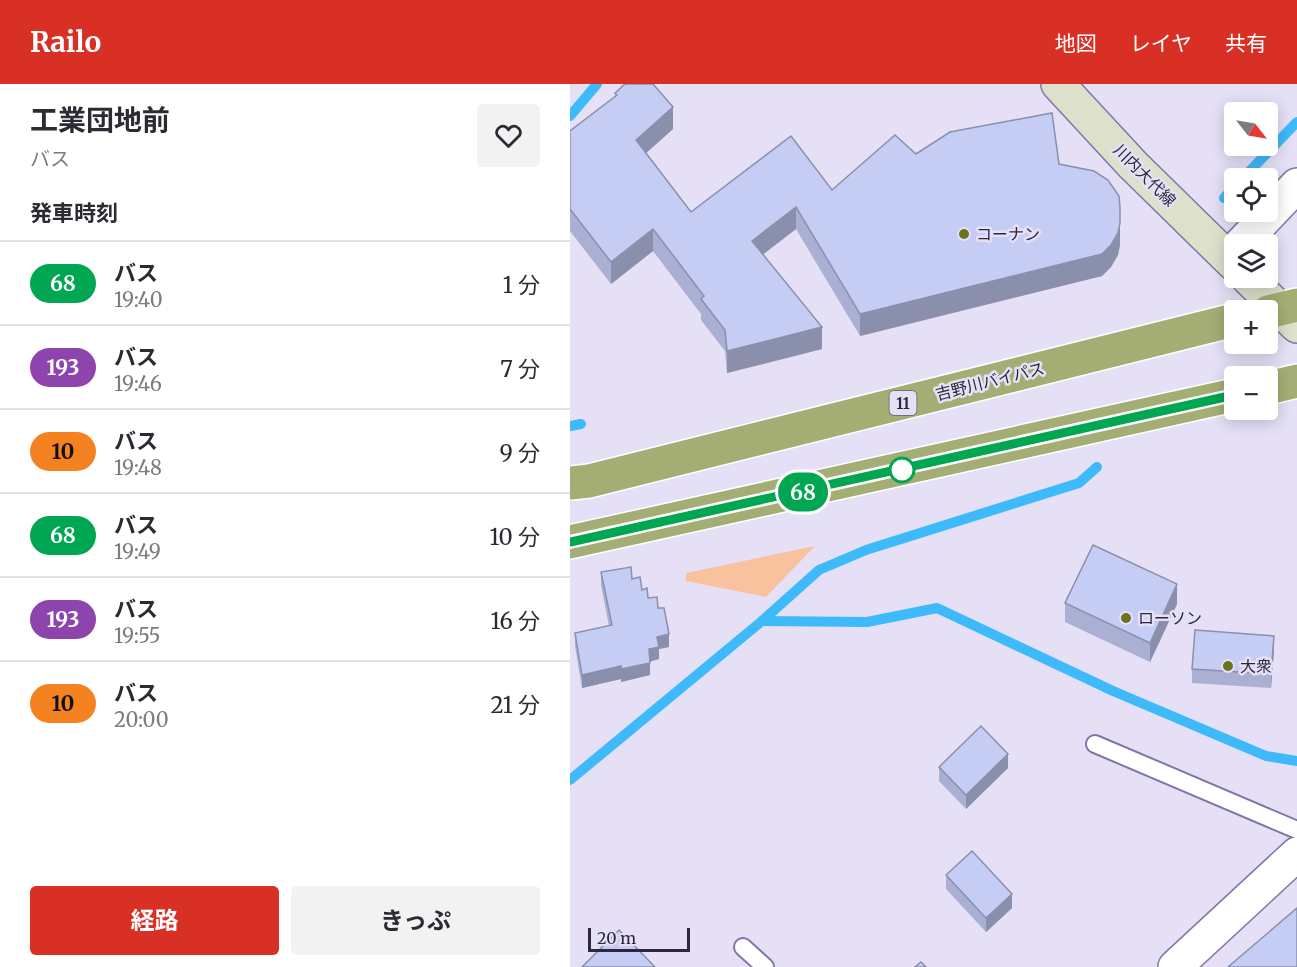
<!DOCTYPE html>
<html lang="ja">
<head>
<meta charset="utf-8">
<style>
  body { margin:0; font-family:Merriweather,"Noto Sans JP",serif; background:#f2f2f3; color:#2b2b33; height:100vh; display:flex; flex-direction:column; font-size:22px; white-space:nowrap }
  * { box-sizing:border-box; margin:0 }
  p { font-size:20px; color:#7c7c81 }
  .icon { flex:none; width:33px; height:33px; fill:none; stroke:currentColor; stroke-width:2; stroke-linecap:round; stroke-linejoin:round }
  .map { position:relative; flex:1; overflow:hidden }
  .side { display:flex; flex-direction:column; background:#fff; width:570px }
  .side>* { flex:none }
  .badge { padding:0 12px; border-radius:20px; font-size:21px; line-height:39px }
  .needle { width:39px; rotate:121deg }
  .tools { position:absolute; left:654px; top:18px; display:grid; gap:12px }
  .tools a { display:grid; place-items:center; width:54px; height:54px; border-radius:6px; background:#fff; box-shadow:0 3px 15px #0003; font-size:30px }
  .scale { position:absolute; left:18px; bottom:15px; width:102px; box-sizing:border-box; padding-left:6px; border:3px solid #2c273c; border-top:0; font-size:16px; line-height:21px; white-space:nowrap; color:#2c273c; -webkit-text-stroke:4px #e5e0f6; paint-order:stroke }
  .map>.badge { position:absolute; translate:-50% -50%; box-shadow:0 0 0 3px #fff }
  h2 { padding:0 30px; font-size:22px; line-height:54px }
  .round { display:grid; place-items:center; flex:none; width:63px; height:63px; border-radius:6px; background:#f2f2f3 }
  .headline { display:flex; align-items:center; justify-content:space-between; height:102px; padding:0 30px }
  h1 { font-size:28px; font-weight:700; line-height:45px }
  .primary-button { display:flex; gap:12px; margin-top:auto; padding:12px 30px }
  .primary-button a { flex:1; height:69px; border-radius:6px; background:#d93025; color:#fff; font-size:24px; font-weight:700; line-height:69px; text-align:center }
  .primary-button a+a { background:#f2f2f3; color:#2b2b33 }
  ul { padding:0; list-style:none }
  li { display:flex; align-items:center; gap:18px; height:84px; padding:0 30px; border-top:2px solid #e1e1e2 }
  li div { flex:1 }
  li b { display:block; font-size:22px }
  li em { font-style:normal }
  li .badge { min-width:66px; font-weight:700; text-align:center }
  header { display:flex; align-items:center; gap:36px; box-sizing:border-box; height:84px; padding:0 30px; background:#d93025; color:#fff }
  header strong { font-size:28px }
  nav { display:flex; gap:33px; margin-inline-start:auto; font-size:21px }
  main { display:flex; flex:1; min-height:0 }
  .map>svg:first-child { display:block }
  .green { fill:#f7c29d }
  .lines { fill:none; stroke-linecap:round; stroke-linejoin:round }
  .stream { stroke:#3ebafa; stroke-width:10 }
  .service-casing { stroke:#8375a8; stroke-width:20 }
  .minor-casing { stroke:#8375a8; stroke-width:36 }
  .tertiary-casing { stroke:#8375a8; stroke-width:36 }
  .secondary-casing { stroke:#8375a8; stroke-width:36 }
  .trunk-casing { stroke:#fff; stroke-width:36 }
  .service { stroke:#fff; stroke-width:16 }
  .minor { stroke:#fff; stroke-width:33 }
  .tertiary { stroke:#fff; stroke-width:33 }
  .secondary { stroke:#dde0cb; stroke-width:33 }
  .trunk { stroke:#a4ae74; stroke-width:33 }
  .wall { fill:#a9b0d3 }
  .shaded-wall { fill:#8a90ac }
  .building { fill:#c5cdf5; stroke:#8a90ac; stroke-width:1.5 }
  .line-casing { stroke:#fff; stroke-width:14 }
  .line { stroke:#00a651; stroke-width:9 }
  .poi-dot { fill:#69731d; stroke:#e5e0f6; stroke-width:2 }
  .stop-dot { fill:#fff; stroke:#00a651; stroke-width:3 }
  .labels { text-anchor:middle; dominant-baseline:central; stroke-width:5; stroke-linejoin:round; paint-order:stroke }
  .shield { fill:#e5e0f6; stroke:#645e74; stroke-width:1.5 }
  .shield-label { font-size:15px; font-weight:bold; fill:#2c273c }
  .street-label { font-size:16px; fill:#2c273c; stroke:#e5e0f6 }
  .poi-label { font-size:16px; fill:#2c273c; stroke:#e5e0f6; text-anchor:start }
</style>
</head>
<body>
<header>
<strong>Railo</strong>
<nav><a>地図</a><a>レイヤ</a><a>共有</a></nav>
</header>
<main>
<section class="side">
<div class="headline"><div><h1>工業団地前</h1><p>バス</p></div><a class="round"><svg class="icon" aria-label="heart" viewBox="0 0 24 24"><path d="M12 20l-8-8c-3-5 5-10 8-4 3-6 11-1 8 4z"/></svg></a></div>
<h2>発車時刻</h2>
<ul>
<li><span class="badge" style="background:#00a651;color:#fff">68</span><div><b>バス</b><p>19:40</p></div><em>1 分</em></li>
<li><span class="badge" style="background:#8e44ad;color:#fff">193</span><div><b>バス</b><p>19:46</p></div><em>7 分</em></li>
<li><span class="badge" style="background:#f58220;color:#111">10</span><div><b>バス</b><p>19:48</p></div><em>9 分</em></li>
<li><span class="badge" style="background:#00a651;color:#fff">68</span><div><b>バス</b><p>19:49</p></div><em>10 分</em></li>
<li><span class="badge" style="background:#8e44ad;color:#fff">193</span><div><b>バス</b><p>19:55</p></div><em>16 分</em></li>
<li><span class="badge" style="background:#f58220;color:#111">10</span><div><b>バス</b><p>20:00</p></div><em>21 分</em></li>
</ul>
<div class="primary-button"><a>経路</a><a>きっぷ</a></div>
</section>
<div class="map">
<svg width="727" height="883" viewBox="0 0 727 883">
  <rect width="100%" height="100%" fill="#e5e0f6"/>
  <path class="green" d="M245 462 196 513 116 497V489Z"/>
  <g class="lines">
    <g class="stream">
      <path d="M0 32 27 0"/>
      <path d="M673 94 727 38"/>
      <path d="M654 114 664 103"/>
      <path d="M0 342 11 340"/>
      <path d="M192 537 297 538 367 524 543 607 696 672 727 677"/>
      <path d="M0 696 192 537 249 486 296 466 509 399 527 383"/>
    </g>
    <g class="service-casing">
      <g id="service">
        <path d="M525 660 727 746"/>
        <path d="M173 863 195 883"/>
      </g>
    </g>
    <g class="minor-casing">
      <path id="minor" d="M671 160 727 101"/>
    </g>
    <g class="tertiary-casing">
      <path id="tertiary" d="M605 883 727 770"/>
    </g>
    <g class="secondary-casing">
      <g id="secondary">
        <path d="M488 0 563 81 664 180"/>
        <path d="M678 194 727 242"/>
      </g>
    </g>
    <g class="trunk-casing">
      <g id="trunk">
        <path d="M698 228 727 221"/>
        <path d="M698 304 727 297"/>
        <path d="M0 399 19 397 664 236"/>
        <path d="M0 458 664 311"/>
      </g>
    </g>
    <use href="#service" class="service"/>
    <use href="#minor" class="minor"/>
    <use href="#tertiary" class="tertiary"/>
    <use href="#secondary" class="secondary"/>
    <use href="#trunk" class="trunk"/>
  </g>
  <g class="wall">
    <path d="M45 9 103 45 76 69 121 128 262 106 346 70 489 80 550 161 548 171 541 183 532 192 290 252 226 145 193 170 252 265 157 289 155 267 131 236V230L83 167 41 200 0 147V47L45 12Z"/>
    <path d="M31 488 62 495 72 506 88 524 99 563 89 565V575L80 577V591L51 598V595L12 604 5 562V549L39 542 31 501Z"/>
    <path d="M495 519 607 520 580 578 495 538Z"/>
    <path d="M704 566 701 604 622 599V585Z"/>
    <path d="M369 683 438 684 396 725 369 697Z"/>
    <path d="M376 791 442 824 416 848 376 805Z"/>
  </g>
  <g class="shaded-wall">
    <path d="M103 23V45L66 78V56Z"/>
    <path d="M226 123V145L182 179V157Z"/>
    <path d="M550 123V161L548 171 541 183 532 192 290 252V230Z"/>
    <path d="M83 145V167L41 200V178Z"/>
    <path d="M252 243V265L157 289V267Z"/>
    <path d="M607 500V520L580 578V559Z"/>
    <path d="M99 550V563L89 565V575L79 578V565L87 553Z"/>
    <path d="M704 552V566L701 604V590Z"/>
    <path d="M80 579V591L51 598V585Z"/>
    <path d="M51 582V595L12 604V591Z"/>
    <path d="M438 670V684L396 725V711Z"/>
    <path d="M442 810V824L416 848V834Z"/>
  </g>
  <g class="building">
    <path d="M55 0H83L103 23 66 56 121 128 221 52 262 106 325 51 346 70 380 48 482 29 489 80 524 87 538 96 549 112 550 123V139L548 149 541 161 532 170 290 230 226 123 182 157 252 243 157 267 155 246 131 215 134 212 83 145 41 178 0 125V47L47 11 45 9Z"/>
    <path d="M523 461 607 500 580 559 495 519Z"/>
    <path d="M61 483 62 495 70 493 72 506 77 504 78 514 87 513 88 524H94L99 550 87 553 89 563 79 565 80 579 51 585V582L12 591 5 549 42 541 31 488Z"/>
    <path d="M625 546 704 552 701 590 622 585Z"/>
    <path d="M411 642 438 670 396 711 369 683Z"/>
    <path d="M402 767 442 810 416 834 376 791Z"/>
    <path d="M727 824V883H658Z"/>
    <path d="M49 846 85 883H12Z"/>
    <path d="M351 878 356 883H345Z"/>
  </g>
  <g class="lines">
    <g class="line-casing">
      <path id="line" d="M0 458 664 311"/>
    </g>
    <use href="#line" class="line"/>
  </g>
  <g class="poi-dot">
    <circle cx="394" cy="150" r="6"/>
    <circle cx="556" cy="534" r="6"/>
    <circle cx="658" cy="582" r="6"/>
  </g>
  <circle class="stop-dot" cx="332" cy="386" r="12"/>
  <g class="labels">
    <rect class="shield" x="319.5" y="307" width="27" height="24" rx="4.5"/>
    <g class="shield-label">
      <text x="333" y="319">11</text>
    </g>
    <g class="street-label">
      <text transform="translate(575 91) rotate(45)">川内大代線</text>
      <text transform="translate(420 297) rotate(-14)">吉野川バイパス</text>
    </g>
    <g class="poi-label">
      <text x="406" y="150">コーナン</text>
      <text x="568" y="534">ローソン</text>
      <text x="670" y="582">大衆</text>
    </g>
  </g>
</svg>
<div class="tools">
<a><svg class="needle" viewBox="-14 -14 28 28"><path d="M0-13l5 13h-10z" fill="#e53935"/><path d="M0 13l5-13h-10z" fill="#7c7c81"/></svg></a>
<a><svg class="icon" aria-label="locate" viewBox="0 0 24 24"><circle cx="12" cy="12" r="6"/><path d="M12 2v4M12 18v4M2 12h4M18 12h4"/></svg></a>
<a><svg class="icon" aria-label="layers" viewBox="0 0 24 24"><path d="M12 4l9 5-9 5-9-5zM3 14l9 5 9-5"/></svg></a>
<a>+</a>
<a>−</a>
</div>
<div class="scale">20 m</div>
<b class="badge" style="left:233px;top:408px;background:#00a651;color:#fff">68</b>
</div>
</main>
</body>
</html>
